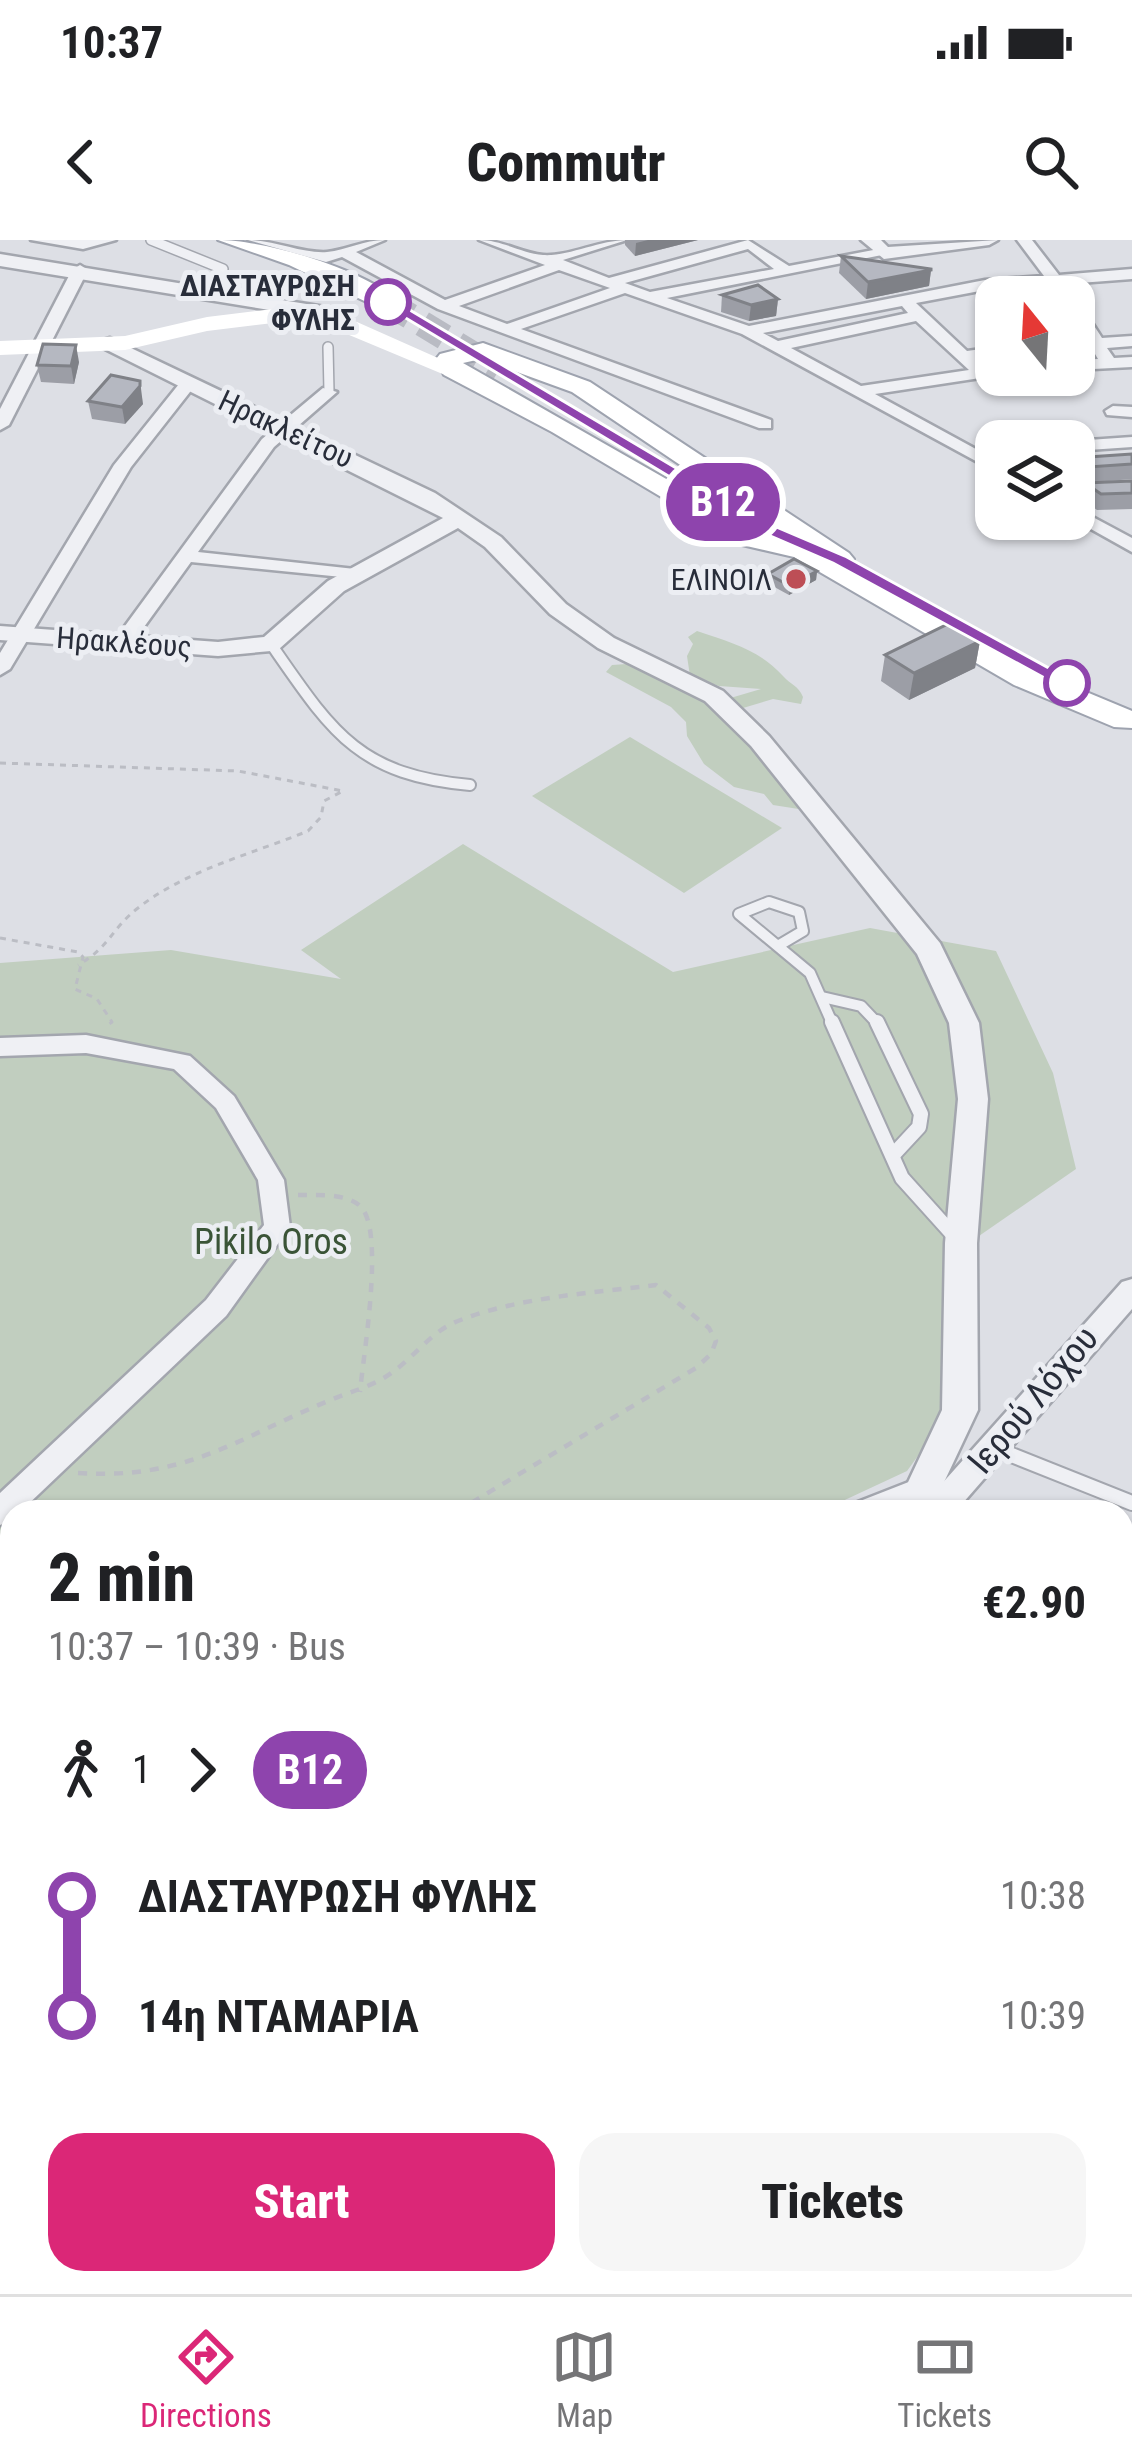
<!DOCTYPE html>
<html lang="en">
<head>
<meta charset="utf-8">
<style>
  body { margin:0; font-family:"Roboto Condensed",sans-serif; background:#f6f6f6; color:#202124; height:100vh; display:flex; flex-direction:column; font-size:45px; white-space:nowrap }
  * { box-sizing:border-box; margin:0 }
  p { font-size:39px; color:#757577 }
  .icon { flex:none; width:66px; height:66px; fill:none; stroke:currentColor; stroke-width:2; stroke-linecap:round; stroke-linejoin:round }
  .map { position:relative; flex:1; overflow:hidden }
  .details { position:absolute; left:0px; top:1260px; width:1134px; height:795px; display:flex; flex-direction:column; background:#fff; border-radius:36px 36px 0 0; box-shadow:0 3px 9px #0004 }
  .details>* { flex:none }
  .badge { padding:0 24px; border-radius:39px; font-size:42px; line-height:78px }
  .needle { width:78px; rotate:342deg }
  .tools { position:absolute; left:975px; top:36px; display:grid; gap:24px }
  .tools a { display:grid; place-items:center; width:120px; height:120px; border-radius:24px; background:#fff; box-shadow:0 3px 9px #0004; font-size:60px }
  .map>.badge { position:absolute; translate:-50% -50%; box-shadow:0 0 0 6px #fff }
  .legs { display:flex; align-items:center; gap:18px; height:132px; padding:0 48px; font-size:39px }
  .legs p { margin-inline-start:auto }
  .headline { display:flex; align-items:center; justify-content:space-between; height:204px; padding:0 48px }
  h1 { font-size:66px; font-weight:800; line-height:90px }
  .primary-button { display:flex; gap:24px; margin-top:auto; padding:24px 48px }
  .primary-button a { flex:1; height:138px; border-radius:36px; background:#db2777; color:#fff; font-size:48px; font-weight:800; line-height:138px; text-align:center }
  .primary-button a+a { background:#f6f6f6; color:#202124 }
  ul { padding:0 48px; list-style:none }
  li { display:flex; align-items:center; gap:42px; height:120px; font-size:45px }
  li i { display:grid; place-items:center; width:18px; height:100%; margin:0 15px; background:currentColor }
  li i::after { content:''; width:30px; height:30px; margin:-15px; border:9px solid; border-radius:50%; background:#fff }
  li p { margin-inline-start:auto }
  li:first-child i { background:linear-gradient(#0000 50%,currentColor 0) }
  li:last-child i { background:linear-gradient(currentColor 50%,#0000 0) }
  .status { display:flex; justify-content:space-between; align-items:center; height:84px; padding:0 60px; background:#fff; direction:ltr }
  .status svg { height:33px; fill:currentColor }
  header { display:flex; justify-content:space-between; align-items:center; height:156px; padding:0 48px; background:#fff; font-size:54px; font-weight:800 }
  .tab-bar { display:flex; justify-content:space-around; align-items:center; height:168px; border-top:3px solid #e0e0e0; background:#fff; font-size:33px; color:#757577 }
  .tab-bar a { display:grid; justify-items:center; gap:6px }
  .tab-bar .on { color:#db2777 }
  .map>svg:first-child { display:block }
  .green { fill:#c1cebf }
  .lines { fill:none; stroke-linecap:round; stroke-linejoin:round }
  .primary-tunnel { stroke:#b9bbc3; stroke-width:26; stroke-dasharray:26 14; stroke-linecap:butt }
  .service-far2-casing { stroke:#a3a6ae; stroke-width:12 }
  .service-far1-casing { stroke:#a3a6ae; stroke-width:14 }
  .service-casing { stroke:#a3a6ae; stroke-width:18 }
  .minor-casing { stroke:#a3a6ae; stroke-width:5 }
  .tertiary-casing { stroke:#a3a6ae; stroke-width:5 }
  .primary-casing { stroke:#9ea3af; stroke-width:4 }
  .path-far1 { stroke:#bbbdc4; stroke-width:3; stroke-dasharray:6 6; stroke-linecap:butt }
  .path { stroke:#bbbdc4; stroke-width:4.5; stroke-dasharray:9 9; stroke-linecap:butt }
  .service-far2 { stroke:#eff0f4; stroke-width:9 }
  .service-far1 { stroke:#eff0f4; stroke-width:10 }
  .service { stroke:#eff0f4; stroke-width:14 }
  .minor { fill:#eff0f4; fill-rule:evenodd }
  .tertiary { fill:#eff0f4; fill-rule:evenodd }
  .secondary { fill:#fff; fill-rule:evenodd }
  .primary { fill:#fff; fill-rule:evenodd }
  .wall { fill:#9c9ea6 }
  .shaded-wall { fill:#7f8187 }
  .building { fill:#b5b8c1; stroke:#7f8187; stroke-width:3 }
  .line-1 { fill:#8e44ad; stroke:#fff; stroke-width:3 }
  .stop-1-dot { fill:#fff; stroke:#8e44ad; stroke-width:6 }
  .poi-dot { fill:#bd4e56; stroke:#eceef3; stroke-width:4.5 }
  .labels { text-anchor:middle; dominant-baseline:central; stroke-width:10; stroke-linejoin:round; paint-order:stroke }
  .far-stop-label { font-size:30px; font-weight:bold; fill:#282d3a; stroke:#eceef3; text-anchor:end }
  .far-street-label { font-size:30px; fill:#282d3a; stroke:#eceef3 }
  .far-poi-label { font-size:30px; fill:#282d3a; stroke:#eceef3; text-anchor:end }
  .park-label { font-size:36px; fill:#3a5437; stroke:#eceef3 }
  .street-label { font-size:36px; fill:#282d3a; stroke:#eceef3 }
</style>
</head>
<body>
<div class="status"><b>10:37</b><svg viewBox="0 0 49 12"><path d="M0 12V9h3v3zM5 12V6h3v6zM10 12V3h3v9zM15 12V0h3v12zM26 1h20v11H26zM47 4h2v5h-2z"/></svg></div>
<header><svg class="icon" aria-label="back" viewBox="0 0 24 24"><path d="M15 5l-7 7 7 7"/></svg>Commutr<svg class="icon" aria-label="search" viewBox="0 0 24 24"><circle cx="10" cy="10" r="6"/><path d="M15 15l6 6"/></svg></header>
<div class="map">
<svg width="1132" height="2054" viewBox="0 0 1132 2054">
  <rect width="100%" height="100%" fill="#dddfe5"/>
  <g class="green">
    <path d="M697 391C732 403 758 409 783 436 791 445 798 445 803 457L801 464 773 459 743 468 727 459 761 449 719 446 690 436 687 416 693 404 688 397Z"/>
    <path d="M627 424C709 439 757 510 805 570L773 565 764 554 734 547 704 524 687 496 686 482 671 467 606 432 612 425Z"/>
    <path d="M630 497 782 588 684 653 532 556Z"/>
    <path d="M463 604 673 732 870 688 996 711 1053 833 1076 929 950 1016 944 1180 907 1231 819 1272H12V1655L0 1660V723L171 710 341 739 301 710Z"/>
  </g>
  <g class="lines">
    <path class="primary-tunnel" d="M388 63 499 130"/>
    <g class="service-far2-casing">
      <g id="service-far2">
        <path d="M151 0 223 29"/>
        <path d="M328 107 329 152"/>
      </g>
    </g>
    <g class="service-far1-casing">
      <g id="service-far1">
        <path d="M271 404C332 492 358 535 470 545"/>
        <path d="M781 704 803 691 799 672 769 662 739 674 810 733 833 785"/>
        <path d="M822 757 861 766 879 785"/>
      </g>
    </g>
    <g class="service-casing">
      <g id="service">
        <path d="M832 782 902 938 956 998"/>
        <path d="M877 782 921 874 919 887 893 915"/>
        <path d="M994 1208 1132 1263"/>
      </g>
    </g>
    <g class="minor-casing">
      <g id="minor">
        <path d="M31 0H116L83 9Z"/>
        <path d="M248 0C273 0 304 14 327 12 347 10 364 0 385 0L356 12 445 60 545 25 479 0C502 0 521 13 543 15 567 17 600 0 627 0L563 20 609 38 748 0 789 26 884 8 892 13 667 58 749 86 985 40 1044 36 1017 0H1032L1059 35 1132 29V39L1066 44 1076 57 1074 60 1060 57 1051 45 985 50 916 63 967 111 996 107V117L976 119 985 128 996 126V135H1000L875 154 996 220V232L742 94 625 53 521 89 771 180V188H759L438 69 342 17 326 22ZM748 9 774 29 650 52 625 43ZM559 30 610 48 507 84 459 66ZM902 66 908 73 778 101 763 93ZM916 81 969 130 861 146 791 108Z"/>
        <path d="M80 25 88 30 9 185 0 190V169L72 30Z"/>
        <path d="M1074 62 1080 64 1102 98 1132 96V106L1107 108 1114 118 1132 117V127L1074 130V120L1098 119 1092 109 1074 110V100L1086 99 1074 80Z"/>
        <path d="M183 139 197 143 131 227 10 429 0 435V413L114 225Z"/>
        <path d="M323 148 337 152 274 207 198 312 355 329 362 331V339L191 322 131 405H117L114 401 262 199Z"/>
        <path d="M1113 166 1132 167V177L1107 175 1105 171Z"/>
        <path d="M1132 197V207L1074 211V201Z"/>
        <path d="M1132 242V252L1074 255V245Z"/>
        <path d="M1074 267 1132 298V312L1073 279Z"/>
        <path d="M86 795 190 816 234 856 284 940 290 987 226 1076 20 1272H12L11 1281 0 1285V1253L206 1060 264 985 258 940 216 868 174 829 86 813 0 816V798Z"/>
        <path d="M1132 1039V1069L955 1272H921L927 1261 899 1272H851L855 1263 924 1236 934 1240 938 1248 1122 1042Z"/>
        <path d="M1132 1337V1378L1122 1382V1341Z"/>
        <path d="M12 1426V1456L0 1457V1427Z"/>
        <path d="M1122 1455 1132 1459V1490L1122 1486Z"/>
        <path d="M1122 1628 1132 1632V1668L1122 1664Z"/>
        <path d="M1122 1840 1132 1844V1883L1122 1879Z"/>
        <path d="M440 2043H486L491 2054H444Z"/>
      </g>
    </g>
    <g class="tertiary-casing">
      <g id="tertiary">
        <path d="M861 0H881L888 7 998 0 989 5 884 19Z"/>
        <path d="M0 14 325 67 335 73 325 79 0 26Z"/>
        <path d="M110 98 435 253 501 297 566 364 614 398 723 451 769 496 940 703 979 783 988 859 977 1003 978 1170 930 1272H894L942 1170 945 1003 958 859 949 783 917 714 751 506 705 461 598 408 550 374 485 307 458 288 344 351 279 409 271 411 218 416 0 400V386L218 402 264 397 328 341 443 278 103 108V100Z"/>
        <path d="M1132 1954V2005L1122 2009V1958Z"/>
        <path d="M12 1974V2027L0 2032V1978Z"/>
        <path d="M540 2043H591L586 2054H535Z"/>
        <path d="M1027 2043H1082L1077 2054H1022Z"/>
      </g>
    </g>
    <g class="primary-casing">
      <g id="primary">
        <path d="M218 0C266 0 367 30 400 63L397 68H379L289 25Z"/>
        <path d="M483 103 590 142 849 313 854 319 846 326 1036 431 1132 471V488L1114 487 1014 445 794 317 742 305 552 192 444 135 436 119 440 114ZM481 119 572 152 790 299 761 293 463 123Z"/>
      </g>
    </g>
    <g class="path-far1">
      <path d="M0 523 238 531 343 551 324 561 321 577 308 591C252 614 186 630 138 668 111 689 110 707 78 725"/>
      <path d="M0 698 78 712 83 717 75 749 97 759 112 782 108 785"/>
    </g>
    <g class="path">
      <path d="M298 955C316 955 348 953 361 967 385 992 363 1117 360 1152"/>
      <path d="M78 1233C186 1240 234 1200 328 1161 351 1151 373 1147 394 1131 416 1115 432 1091 458 1081 519 1057 592 1053 656 1045L709 1088 716 1101 711 1114 696 1128 456 1272"/>
    </g>
    <use href="#service-far2" class="service-far2"/>
    <use href="#service-far1" class="service-far1"/>
    <use href="#service" class="service"/>
    <use href="#minor" class="minor"/>
    <use href="#tertiary" class="tertiary"/>
    <path class="secondary" d="M290 67 357 82 465 130 461 135H445L342 92 290 81 207 91 125 110 0 115V101L125 96 207 77Z"/>
    <use href="#primary" class="primary"/>
  </g>
  <g class="wall">
    <path d="M625 0H698L635 16 625 5Z"/>
    <path d="M841 16 931 30 929 46 866 59 839 33Z"/>
    <path d="M722 55 778 59 776 76 749 81 721 72Z"/>
    <path d="M79 122 74 144 41 142 37 125Z"/>
    <path d="M88 161 143 164 125 184 92 179Z"/>
    <path d="M1132 214V239L1074 244V218Z"/>
    <path d="M1132 241V269L1097 270 1082 259 1085 243Z"/>
    <path d="M817 331 816 340 789 355 767 343 768 334Z"/>
    <path d="M980 401 975 428 909 460 881 441 885 415Z"/>
  </g>
  <g class="shaded-wall">
    <path d="M648 0H698L635 16 636 3Z"/>
    <path d="M931 30 929 46 866 59 868 42Z"/>
    <path d="M778 59 776 76 749 81 751 65Z"/>
    <path d="M76 105 79 122 74 144 71 126Z"/>
    <path d="M140 141 143 164 125 184 122 167Z"/>
    <path d="M817 331 816 340 789 355 790 346Z"/>
    <path d="M980 401 975 428 909 460 914 433Z"/>
  </g>
  <g class="building">
    <path d="M841 16 931 29V30L868 42Z"/>
    <path d="M758 45 778 59 751 65 722 55Z"/>
    <path d="M43 104 76 105 71 126 37 125Z"/>
    <path d="M111 135 140 141V146L122 167 88 161Z"/>
    <path d="M1132 214V224L1074 228V218Z"/>
    <path d="M1132 241V253L1101 254 1085 243Z"/>
    <path d="M794 319 817 331 790 346 768 334Z"/>
    <path d="M950 383 980 401 914 433 885 415Z"/>
  </g>
  <path class="line-1" d="M384 60H393L774 286 845 316 1076 443 1061 447 833 323 763 293 384 65Z"/>
  <g class="stop-1-dot">
    <circle cx="388" cy="62" r="21"/>
    <circle cx="1067" cy="443" r="21"/>
  </g>
  <circle class="poi-dot" cx="796" cy="339" r="12"/>
  <g class="labels">
    <g class="far-stop-label">
      <text x="355" y="45">ΔΙΑΣΤΑΥΡΩΣΗ<tspan x="355" dy="34">ΦΥΛΗΣ</tspan></text>
    </g>
    <g class="far-street-label">
      <text transform="translate(286 189) rotate(25)">Ηρακλείτου</text>
      <text transform="translate(124 402) rotate(4)">Ηρακλέους</text>
    </g>
    <g class="far-poi-label">
      <text x="772" y="339">ΕΛΙΝΟΙΛ</text>
    </g>
    <g class="park-label">
      <text x="271" y="1002">Pikilo Oros</text>
    </g>
    <g class="street-label">
      <text transform="translate(1033 1160) rotate(-50)">Ιερού Λόχου</text>
    </g>
  </g>
</svg>
<div class="tools">
<a><svg class="needle" viewBox="-14 -14 28 28"><path d="M0-13l5 13h-10z" fill="#e53935"/><path d="M0 13l5-13h-10z" fill="#757577"/></svg></a>
<a><svg class="icon" aria-label="layers" viewBox="0 0 24 24"><path d="M12 4l9 5-9 5-9-5zM3 14l9 5 9-5"/></svg></a>
</div>
<b class="badge" style="left:723px;top:262px;background:#8e44ad;color:#fff">Β12</b>
<section class="details">
<div class="headline"><div><h1>2 min</h1><p>10:37 – 10:39 · Bus</p></div><b>€2.90</b></div>
<div class="legs"><svg class="icon" aria-label="walk" viewBox="0 0 24 24"><circle cx="13" cy="4" r="2"/><path d="M13 8l-2 6 4 7M11 14l-3 7M7 12l3-4h3l4 4"/></svg>1<svg class="icon" aria-label="forward" viewBox="0 0 24 24"><path d="M9 5l7 7-7 7"/></svg><b class="badge" style="background:#8e44ad;color:#fff">Β12</b></div>
<ul>
<li><i style="color:#8e44ad"></i><b>ΔΙΑΣΤΑΥΡΩΣΗ ΦΥΛΗΣ</b><p>10:38</p></li>
<li><i style="color:#8e44ad"></i><b>14η ΝΤΑΜΑΡΙΑ</b><p>10:39</p></li>
</ul>
<div class="primary-button"><a>Start</a><a>Tickets</a></div>
</section>
</div>
<nav class="tab-bar">
<a class="on"><svg class="icon" aria-label="directions" viewBox="0 0 24 24"><path d="M12 3l9 9-9 9-9-9zM9 14v-3h6M13 9l2 2-2 2"/></svg>Directions</a>
<a><svg class="icon" aria-label="map" viewBox="0 0 24 24"><path d="M3 6l6-2 6 2 6-2v14l-6 2-6-2-6 2zM9 4v14M15 6v14"/></svg>Map</a>
<a><svg class="icon" aria-label="tickets" viewBox="0 0 24 24"><path d="M3 7h18v10H3zM15 7v10"/></svg>Tickets</a>
</nav>
</body>
</html>
